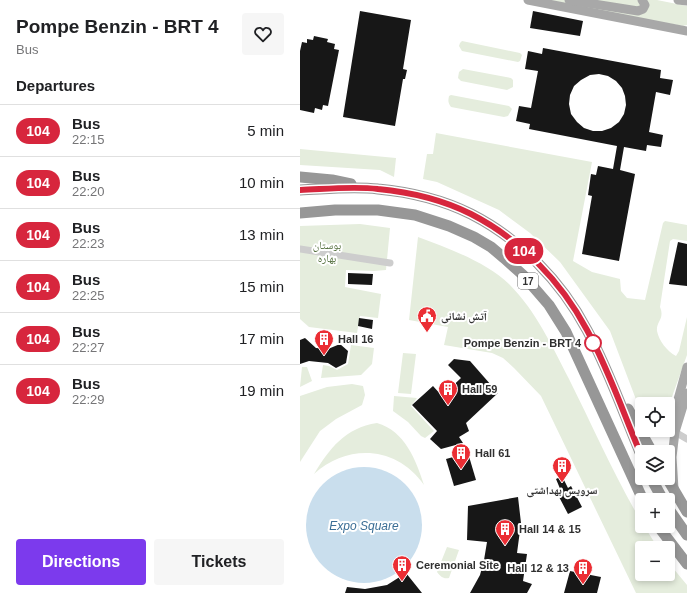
<!DOCTYPE html>
<html lang="en">
<head>
<meta charset="utf-8">
<style>
  body { margin:0; font-family:Arial,"Noto Naskh Arabic",sans-serif; background:#f6f6f6; color:#202124; height:100vh; display:flex; flex-direction:column; font-size:15px; white-space:nowrap }
  * { box-sizing:border-box; margin:0 }
  p { font-size:13px; color:#757577 }
  .icon { flex:none; width:22px; height:22px; fill:none; stroke:currentColor; stroke-width:2; stroke-linecap:round; stroke-linejoin:round }
  .map { position:relative; flex:1; overflow:hidden }
  .side { display:flex; flex-direction:column; background:#fff; width:300px }
  .side>* { flex:none }
  .badge { padding:0 8px; border-radius:13px; font-size:14px; line-height:26px }
  .tools { position:absolute; left:335px; top:397px; display:grid; gap:8px }
  .tools a { display:grid; place-items:center; width:40px; height:40px; border-radius:4px; background:#fff; box-shadow:0 2px 6px #0003; font-size:20px }
  .map>.badge { position:absolute; translate:-50% -50%; box-shadow:0 0 0 2px #fff }
  h2 { padding:0 16px; font-size:15px; line-height:36px }
  .round { display:grid; place-items:center; flex:none; width:42px; height:42px; border-radius:4px; background:#f6f6f6 }
  .headline { display:flex; align-items:center; justify-content:space-between; height:68px; padding:0 16px }
  h1 { font-size:19px; font-weight:800; line-height:30px }
  .button { display:flex; gap:8px; margin-top:auto; padding:8px 16px }
  .button a { flex:1; height:46px; border-radius:4px; background:#7c3aed; color:#fff; font-size:16px; font-weight:800; line-height:46px; text-align:center }
  .button a+a { background:#f6f6f6; color:#202124 }
  ul { padding:0; list-style:none }
  li { display:flex; align-items:center; gap:12px; height:52px; padding:0 16px; border-top:1px solid #e0e0e0 }
  li div { flex:1 }
  li b { display:block; font-size:15px }
  li em { font-style:normal }
  li .badge { min-width:44px; font-weight:700; text-align:center }
  main { display:flex; flex:1; min-height:0 }
  .map>svg:first-child { display:block }
  .green { fill:#e5eddd }
  .water { fill:#c9deed }
  .building { fill:#171717; fill-rule:evenodd }
  .lines { fill:none; stroke-linecap:round; stroke-linejoin:round }
  .minor { stroke:#cdcdcd; stroke-width:7 }
  .major { stroke:#a8a8a8; stroke-width:9 }
  .highway { stroke:#979797; stroke-width:11 }
  .line-casing { stroke:#fff; stroke-width:9 }
  .line { stroke:#d7263d; stroke-width:6 }
  .stop-dot { fill:#fff; stroke:#d7263d; stroke-width:2 }
  .labels { text-anchor:middle; dominant-baseline:central; stroke-width:4; stroke-linejoin:round; paint-order:stroke }
  .shield { fill:#fff; stroke:#6e6e6e; stroke-width:1 }
  .shield-label { font-size:10px; font-weight:bold; fill:#303030 }
  .park-label { font-size:11px; fill:#516d3b; stroke:#fff }
  .poi-label { font-size:11px; font-weight:bold; fill:#303030; stroke:#fff; text-anchor:start }
  .stop-label { font-size:11px; font-weight:bold; fill:#303030; stroke:#fff; text-anchor:end }
  .water-label { font-size:12px; font-style:italic; fill:#3b6e95; stroke:#fff }
</style>
</head>
<body>
<main>
<section class="side">
<div class="headline"><div><h1>Pompe Benzin - BRT 4</h1><p>Bus</p></div><a class="round"><svg class="icon" aria-label="heart" viewBox="0 0 24 24"><path d="M12 20l-8-8c-3-5 5-10 8-4 3-6 11-1 8 4z"/></svg></a></div>
<h2>Departures</h2>
<ul>
<li><span class="badge" style="background:#d7263d;color:#fff">104</span><div><b>Bus</b><p>22:15</p></div><em>5 min</em></li>
<li><span class="badge" style="background:#d7263d;color:#fff">104</span><div><b>Bus</b><p>22:20</p></div><em>10 min</em></li>
<li><span class="badge" style="background:#d7263d;color:#fff">104</span><div><b>Bus</b><p>22:23</p></div><em>13 min</em></li>
<li><span class="badge" style="background:#d7263d;color:#fff">104</span><div><b>Bus</b><p>22:25</p></div><em>15 min</em></li>
<li><span class="badge" style="background:#d7263d;color:#fff">104</span><div><b>Bus</b><p>22:27</p></div><em>17 min</em></li>
<li><span class="badge" style="background:#d7263d;color:#fff">104</span><div><b>Bus</b><p>22:29</p></div><em>19 min</em></li>
</ul>
<div class="button"><a>Directions</a><a>Tickets</a></div>
</section>
<div class="map">
<svg width="387" height="593" viewBox="0 0 387 593">
  <rect width="100%" height="100%" fill="#fff"/>
  <g class="green">
    <path d="M241 0H357L387 6V25L383 26Z"/>
    <path d="M162 41 220 53 222 55 220 61 218 62 162 51 159 46 160 43Z"/>
    <path d="M163 69 211 78 213 80V87L207 90 161 81 158 78 159 72Z"/>
    <path d="M151 95 209 106 212 109 208 116 204 117 151 107C148 103 148 101 149 96Z"/>
    <path d="M136 133 292 162 273 261 292 272 320 279 321 291 327 298 345 300 363 223 365 221 387 225V241L373 239 370 241 360 307C365 319 356 321 357 331 359 341 367 351 376 356L379 351 387 317V355L368 408V404H342V412L340 410 310 331 260 262 230 233 199 210 137 182 123 179 127 154H133Z"/>
    <path d="M0 149 96 158 94 177 80 170 0 165Z"/>
    <path d="M60 224 90 228 86 270 74 271 46 270 45 287 81 294 78 318 60 316 57 333 9 327 0 319V226Z"/>
    <path d="M118 237C148 248 186 262 209 284 236 311 252 346 269 379 293 427 315 477 342 523V526H344L358 548H342V574H368V562L387 585V593H336L241 396 214 368 203 358 192 353 144 345 148 327 109 320Z"/>
    <path d="M51 345 74 348 72 364 61 375 21 378 23 365 29 366 37 370 48 364Z"/>
    <path d="M103 353 116 354 111 394 98 393Z"/>
    <path d="M2 367H7L12 381 0 387Z"/>
    <path d="M52 384 63 386 65 395 62 405 36 419 20 431 0 462V396L27 387Z"/>
    <path d="M94 396 117 398 111 406 134 431 125 438 121 436 108 422 93 411Z"/>
    <path d="M77 423C105 431 116 460 124 485 97 446 48 443 14 474 30 448 45 428 77 423Z"/>
    <path d="M147 547 159 550 149 578C143 579 141 577 137 572Z"/>
  </g>
  <circle class="water" cx="64" cy="525" r="58"/>
  <g class="building">
    <path d="M60 11 111 20 103 69 107 70 105 79H103L95 126 43 117Z"/>
    <path d="M233 11 283 21 280 36 230 28Z"/>
    <path d="M14 36 28 39 27 42 35 44 34 49 39 50 28 106 23 105 22 110 15 108 14 113 0 110V51L2 42 7 43V39L13 40Z"/>
    <path d="M243 48 361 70 360 78 373 80 370 95 356 92 349 132 363 135 361 147 347 145 346 151 324 147 320 170 335 174 319 261 282 254 292 196 288 195 291 174 296 175 298 166 313 169 317 146 229 129 230 124 216 121 219 106 231 108 238 71 225 69 228 51 242 54ZM299 74 308 76 316 81 322 88 325 96 326 105 324 114 319 122 311 128 302 131H293L284 128 277 122 271 114 269 104 270 95 274 86 281 80 290 75Z"/>
    <path d="M378 242 387 244V286L369 284Z"/>
    <path d="M48 273 73 274 72 285 48 284Z"/>
    <path d="M59 318 73 320 72 329 58 326Z"/>
    <path d="M5 338 16 348 28 349 40 344 48 351 46 363 36 368 28 363 9 361 0 364V340Z"/>
    <path d="M154 359 170 361 198 393 166 423 169 431 159 437 163 443 141 449 130 439 137 431 112 405 133 386 142 396 161 378 148 365Z"/>
    <path d="M168 453 176 480 154 486 146 459Z"/>
    <path d="M262 476 268 488 271 486 282 507 268 514 257 493 261 491 256 479Z"/>
    <path d="M218 497 221 523 217 553 227 554 223 581 232 584 227 593H170L180 575 184 560 187 542 167 540 168 506Z"/>
    <path d="M270 571 301 577 297 593H264Z"/>
    <path d="M106 573 122 593H45L47 587 65 589 87 585Z"/>
  </g>
  <g class="lines">
    <g class="minor">
      <path d="M0 249 90 263"/>
      <path d="M375 432 387 439"/>
    </g>
    <g class="major">
      <path d="M228 0 387 31"/>
      <path d="M269 0 338 11 343 9 345 5 342 0"/>
      <path d="M378 0 387 1"/>
      <path d="M368 422 374 414 387 367"/>
      <path d="M374 489 372 457 375 432 387 393"/>
    </g>
    <g class="highway">
      <path d="M0 177 32 180 51 184"/>
      <path d="M0 190C26 189 53 186 78 189 110 192 143 200 171 214 220 239 261 281 287 330 309 370 324 415 342 457"/>
      <path d="M0 213 35 210H78L115 215 149 226 174 237 191 247 204 258 223 275 249 305 266 332 343 500"/>
      <path d="M328 409 352 452"/>
      <path d="M351 478 363 500"/>
      <path d="M367 478 387 512"/>
      <path d="M368 508 387 535"/>
      <path d="M358 526 387 564"/>
    </g>
  </g>
  <g class="lines">
    <g class="line-casing">
      <path id="line" d="M0 190C26 189 53 186 78 189 110 192 143 200 171 214 220 239 261 281 287 330 309 370 324 415 342 457"/>
    </g>
    <use href="#line" class="line"/>
  </g>
  <defs>
    <g id="civic-pin" transform="scale(1)"><path d="M0 17L-7.5 6A9.5 9.5 0 1 1 7.5 6Z" fill="#eb2e34" stroke="#fff"/><path d="M-.6-6.5H3V-4.5H.6V-3L4-1V1h2V6H-6V1h2V-1L-.6-3ZM-1.2 2.5V6h2.4V2.5Z" fill="#fff"/></g>
    <g id="building-pin" transform="scale(1)"><path d="M0 17L-7.5 6A9.5 9.5 0 1 1 7.5 6Z" fill="#eb2e34" stroke="#fff"/><path d="M-4-6H4V6H1V3H-1V6H-4ZM-2.5-4.3h1.7v1.8h-1.7ZM.8-4.3h1.7v1.8H.8ZM-2.5-1h1.7V.8h-1.7ZM.8-1h1.7V.8H.8Z" fill="#fff"/></g>
  </defs>
  <g fill-rule="evenodd">
    <use href="#civic-pin" x="127" y="316"/>
    <use href="#building-pin" x="24" y="339"/>
    <use href="#building-pin" x="148" y="389"/>
    <use href="#building-pin" x="161" y="453"/>
    <use href="#building-pin" x="262" y="466"/>
    <use href="#building-pin" x="205" y="529"/>
    <use href="#building-pin" x="102" y="565"/>
    <use href="#building-pin" x="283" y="568"/>
  </g>
  <circle class="stop-dot" cx="293" cy="343" r="8"/>
  <g class="labels">
    <rect class="shield" x="218" y="273" width="20" height="16" rx="3"/>
    <g class="shield-label">
      <text x="228" y="281">17</text>
    </g>
    <g class="park-label">
      <text x="27" y="245">بوستان<tspan x="27" dy="13">بهاره</tspan></text>
    </g>
    <g class="poi-label">
      <text x="141" y="316">آتش نشانی</text>
      <text x="38" y="339">Hall 16</text>
      <text x="162" y="389">Hall 59</text>
      <text x="175" y="453">Hall 61</text>
      <text x="262" y="490" text-anchor="middle">سرویس بهداشتی</text>
      <text x="219" y="529">Hall 14 &amp; 15</text>
      <text x="116" y="565">Ceremonial Site</text>
      <text x="269" y="568" text-anchor="end">Hall 12 &amp; 13</text>
    </g>
    <g class="stop-label">
      <text x="281" y="343">Pompe Benzin - BRT 4</text>
    </g>
    <g class="water-label">
      <text x="64" y="526">Expo Square</text>
    </g>
  </g>
</svg>
<div class="tools">
<a><svg class="icon" aria-label="locate" viewBox="0 0 24 24"><circle cx="12" cy="12" r="6"/><path d="M12 2v4M12 18v4M2 12h4M18 12h4"/></svg></a>
<a><svg class="icon" aria-label="layers" viewBox="0 0 24 24"><path d="M12 4l9 5-9 5-9-5zM3 14l9 5 9-5"/></svg></a>
<a>+</a>
<a>−</a>
</div>
<b class="badge" style="left:224px;top:251px;background:#d7263d;color:#fff">104</b>
</div>
</main>
</body>
</html>
